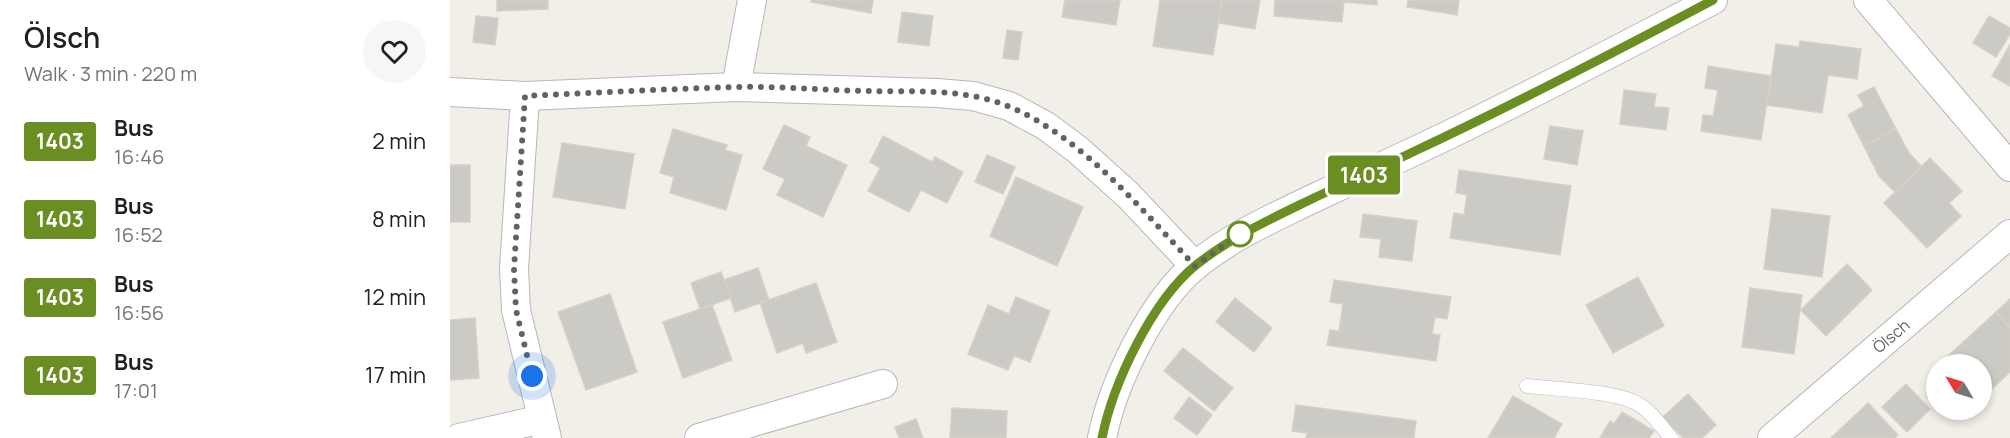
<!DOCTYPE html>
<html lang="en">
<head>
<meta charset="utf-8">
<style>
  body { margin:0; font-family:Manrope,sans-serif; background:#f6f6f6; color:#202124; height:100vh; display:flex; flex-direction:column; font-size:22px; white-space:nowrap }
  * { box-sizing:border-box; margin:0 }
  p { font-size:20px; color:#757577 }
  .icon { flex:none; width:33px; height:33px; fill:none; stroke:currentColor; stroke-width:2; stroke-linecap:round; stroke-linejoin:round }
  .map { position:relative; flex:1; overflow:hidden }
  .details { display:flex; flex-direction:column; background:#fff; width:450px }
  .details>* { flex:none }
  .badge { padding:0 12px; border-radius:4px; font-size:21px; line-height:39px }
  .needle { width:39px; rotate:308deg }
  .controls { position:absolute; left:1476px; top:354px; display:grid; gap:12px }
  .controls a { display:grid; place-items:center; width:66px; height:66px; border-radius:50%; background:#fff; box-shadow:0 3px 9px #0003; font-size:30px }
  .you { position:absolute; width:30px; height:30px; margin:-15px; border:4px solid #fff; border-radius:50%; background:#1a73e8; box-shadow:0 0 0 9px #1a73e833 }
  .map>.badge { position:absolute; translate:-50% -50%; box-shadow:0 0 0 3px #fff }
  .round { display:grid; place-items:center; flex:none; width:63px; height:63px; border-radius:32px; background:#f6f6f6 }
  .summary { display:flex; align-items:center; justify-content:space-between; height:102px; padding:0 24px }
  h1 { font-size:28px; font-weight:600; line-height:45px }
  ul { padding:0; list-style:none }
  li { display:flex; align-items:center; gap:18px; height:78px; padding:0 24px }
  li div { flex:1 }
  li b { display:block; font-size:22px }
  li em { font-style:normal }
  li .badge { min-width:66px; font-weight:700; text-align:center }
  main { display:flex; flex:1; min-height:0 }
  .map>svg:first-child { display:block }
  .building { fill:#cccac5; stroke:#d6d1c6; stroke-width:1.5 }
  .lines { fill:none; stroke-linecap:round; stroke-linejoin:round }
  .lane-casing { stroke:#b5b8bc; stroke-width:15 }
  .street-casing { stroke:#b5b8bc; stroke-width:30 }
  .lane { stroke:#fff; stroke-width:14 }
  .street { stroke:#fff; stroke-width:28 }
  .line-casing { stroke:#fff; stroke-width:14 }
  .line { stroke:#6b8e23; stroke-width:9 }
  .walk { stroke:#5f6368; stroke-width:6; stroke-dasharray:0 10.8 }
  .stop-dot { fill:#fff; stroke:#6b8e23; stroke-width:3 }
  .labels { text-anchor:middle; dominant-baseline:central; stroke-width:4.5; stroke-linejoin:round; paint-order:stroke }
  .street-label { font-size:16px; fill:#5f6368; stroke:#fff }
</style>
</head>
<body>
<main>
<section class="details">
<div class="summary"><div><h1>Ölsch</h1><p>Walk · 3 min · 220 m</p></div><a class="round"><svg class="icon" aria-label="heart" viewBox="0 0 24 24"><path d="M12 20l-8-8c-3-5 5-10 8-4 3-6 11-1 8 4z"/></svg></a></div>
<ul>
<li><span class="badge" style="background:#6b8e23;color:#fff">1403</span><div><b>Bus</b><p>16:46</p></div><em>2 min</em></li>
<li><span class="badge" style="background:#6b8e23;color:#fff">1403</span><div><b>Bus</b><p>16:52</p></div><em>8 min</em></li>
<li><span class="badge" style="background:#6b8e23;color:#fff">1403</span><div><b>Bus</b><p>16:56</p></div><em>12 min</em></li>
<li><span class="badge" style="background:#6b8e23;color:#fff">1403</span><div><b>Bus</b><p>17:01</p></div><em>17 min</em></li>
</ul>
</section>
<div class="map">
<svg width="1560" height="438" viewBox="0 0 1560 438">
  <rect width="100%" height="100%" fill="#f1efe8"/>
  <g class="building">
    <path d="M47 0H98V9L47 11Z"/>
    <path d="M362 0H423L421 13 361 2Z"/>
    <path d="M615 0H670L666 25 612 17Z"/>
    <path d="M710 0H772L763 55 703 46Z"/>
    <path d="M772 0H810L805 29 768 23Z"/>
    <path d="M825 0H894L892 22 824 16Z"/>
    <path d="M894 0H927V5L894 2Z"/>
    <path d="M958 0H1009L1007 15 957 7Z"/>
    <path d="M452 12 483 16 479 46 448 42Z"/>
    <path d="M26 16 48 18 45 45 23 42Z"/>
    <path d="M1539 16 1560 28V34L1546 57 1523 43Z"/>
    <path d="M557 30 572 32 568 60 553 58Z"/>
    <path d="M1350 41 1411 49 1407 79 1378 75 1372 113 1317 105 1326 44 1349 47Z"/>
    <path d="M1560 45V86L1542 76Z"/>
    <path d="M1258 66 1321 76 1311 140 1251 131 1253 115 1263 116 1268 90 1255 88Z"/>
    <path d="M1424 87 1446 129 1414 146 1398 115 1414 106 1408 95Z"/>
    <path d="M1174 90 1206 94 1204 107 1219 108 1216 130 1170 124Z"/>
    <path d="M334 125 360 137 356 146 397 165 373 217 327 195 335 179 313 169Z"/>
    <path d="M1100 126 1133 131 1127 165 1094 159Z"/>
    <path d="M223 129 277 145 275 150 292 155 276 210 220 193 224 177 210 173Z"/>
    <path d="M1446 129 1459 153 1472 167 1445 192 1429 176 1414 146Z"/>
    <path d="M433 136 482 162 485 157 513 172 497 203 471 190 459 212 418 191 430 168 420 162Z"/>
    <path d="M112 143 184 154 175 209 103 197Z"/>
    <path d="M537 155 565 167 553 194 525 182Z"/>
    <path d="M1480 158 1512 191 1499 203 1511 216 1477 248 1434 203Z"/>
    <rect x="0" y="165" width="20" height="57"/>
    <path d="M1009 170 1121 186 1110 255 1000 238 1004 213 1014 215 1017 195 1006 193Z"/>
    <path d="M566 177 633 207 607 266 540 236Z"/>
    <path d="M1322 209 1380 216 1372 277 1314 269Z"/>
    <path d="M913 214 967 221 962 261 929 257 931 239 910 237Z"/>
    <path d="M1397 264 1422 290 1376 336 1351 310Z"/>
    <path d="M308 268 319 300 285 312 274 280Z"/>
    <path d="M271 272 281 298 250 309 241 283Z"/>
    <path d="M1188 277 1214 326 1163 353 1136 305Z"/>
    <path d="M884 280 1001 297 997 319 985 317 982 334 990 335 986 361 877 345 880 330 889 331 893 304 880 302Z"/>
    <path d="M366 283 387 342 356 353 353 343 327 353 310 303Z"/>
    <path d="M1300 288 1352 295 1344 354 1292 347Z"/>
    <path d="M160 294 187 372 136 390 108 312Z"/>
    <path d="M566 297 600 311 580 362 564 356 558 370 518 354 538 305 559 314Z"/>
    <path d="M785 298 822 328 804 352 766 322Z"/>
    <path d="M1560 299V328L1546 312Z"/>
    <path d="M262 305 282 360 233 378 213 322Z"/>
    <path d="M1546 312 1560 328V372L1532 398V364H1502L1496 358Z"/>
    <path d="M25 318 29 378 0 380V320Z"/>
    <path d="M733 348 783 388 764 411 714 371Z"/>
    <path d="M1456 384 1480 409 1457 432 1432 407Z"/>
    <path d="M1238 394 1266 425 1252 438H1233L1213 417Z"/>
    <path d="M1063 396 1112 424 1104 438H1038Z"/>
    <path d="M739 397 762 415 747 435 724 418Z"/>
    <path d="M1418 403 1448 435 1445 438H1381Z"/>
    <path d="M846 405 966 421 964 438H856L857 433 842 431Z"/>
    <path d="M502 408 557 411 556 438H500Z"/>
    <path d="M1172 412 1204 431 1199 438H1150L1160 421 1164 424Z"/>
    <path d="M466 419 473 438H449L445 427Z"/>
  </g>
  <g class="lines">
    <g class="lane-casing">
      <path id="lane" d="M1077 386C1104 389 1167 391 1188 404 1202 412 1211 426 1221 438"/>
    </g>
    <g class="street-casing">
      <g id="street">
        <path d="M1418 0 1560 167"/>
        <path d="M286 87 302 0"/>
        <path d="M0 92 75 96 286 87 487 93 523 96 559 106 596 126 628 150 678 195 745 266"/>
        <path d="M75 96 64 269 66 310 97 438"/>
        <path d="M9 438 92 419"/>
        <path d="M249 438 433 384"/>
        <path d="M652 438C663 383 702 301 746 265 782 236 819 220 860 200 896 183 931 167 967 150 1067 103 1165 51 1263 0"/>
        <path d="M1322 438 1560 234"/>
      </g>
    </g>
    <use href="#lane" class="lane"/>
    <use href="#street" class="street"/>
  </g>
  <g class="lines">
    <g class="line-casing">
      <path id="line" d="M652 438C663 383 702 301 746 265 784 235 825 217 868 196 901 181 934 166 967 150 1067 103 1165 52 1263 0"/>
    </g>
    <use href="#line" class="line"/>
    <path class="walk" d="M82 376 66 310 64 269 75 96C145 93 215 89 284 87 328 86 372 90 416 91 463 92 516 88 560 107 633 138 691 209 745 266L791 233 790 234"/>
  </g>
  <circle class="stop-dot" cx="790" cy="234" r="12"/>
  <g class="labels">
    <g class="street-label">
      <text transform="translate(1441 336) rotate(-40)">Ölsch</text>
    </g>
  </g>
</svg>
<div class="controls">
<a><svg class="needle" viewBox="-14 -14 28 28"><path d="M0-13l5 13h-10z" fill="#e53935"/><path d="M0 13l5-13h-10z" fill="#757577"/></svg></a>
</div>
<div class="you" style="left:82px;top:376px"></div>
<b class="badge" style="left:914px;top:175px;background:#6b8e23;color:#fff">1403</b>
</div>
</main>
</body>
</html>
